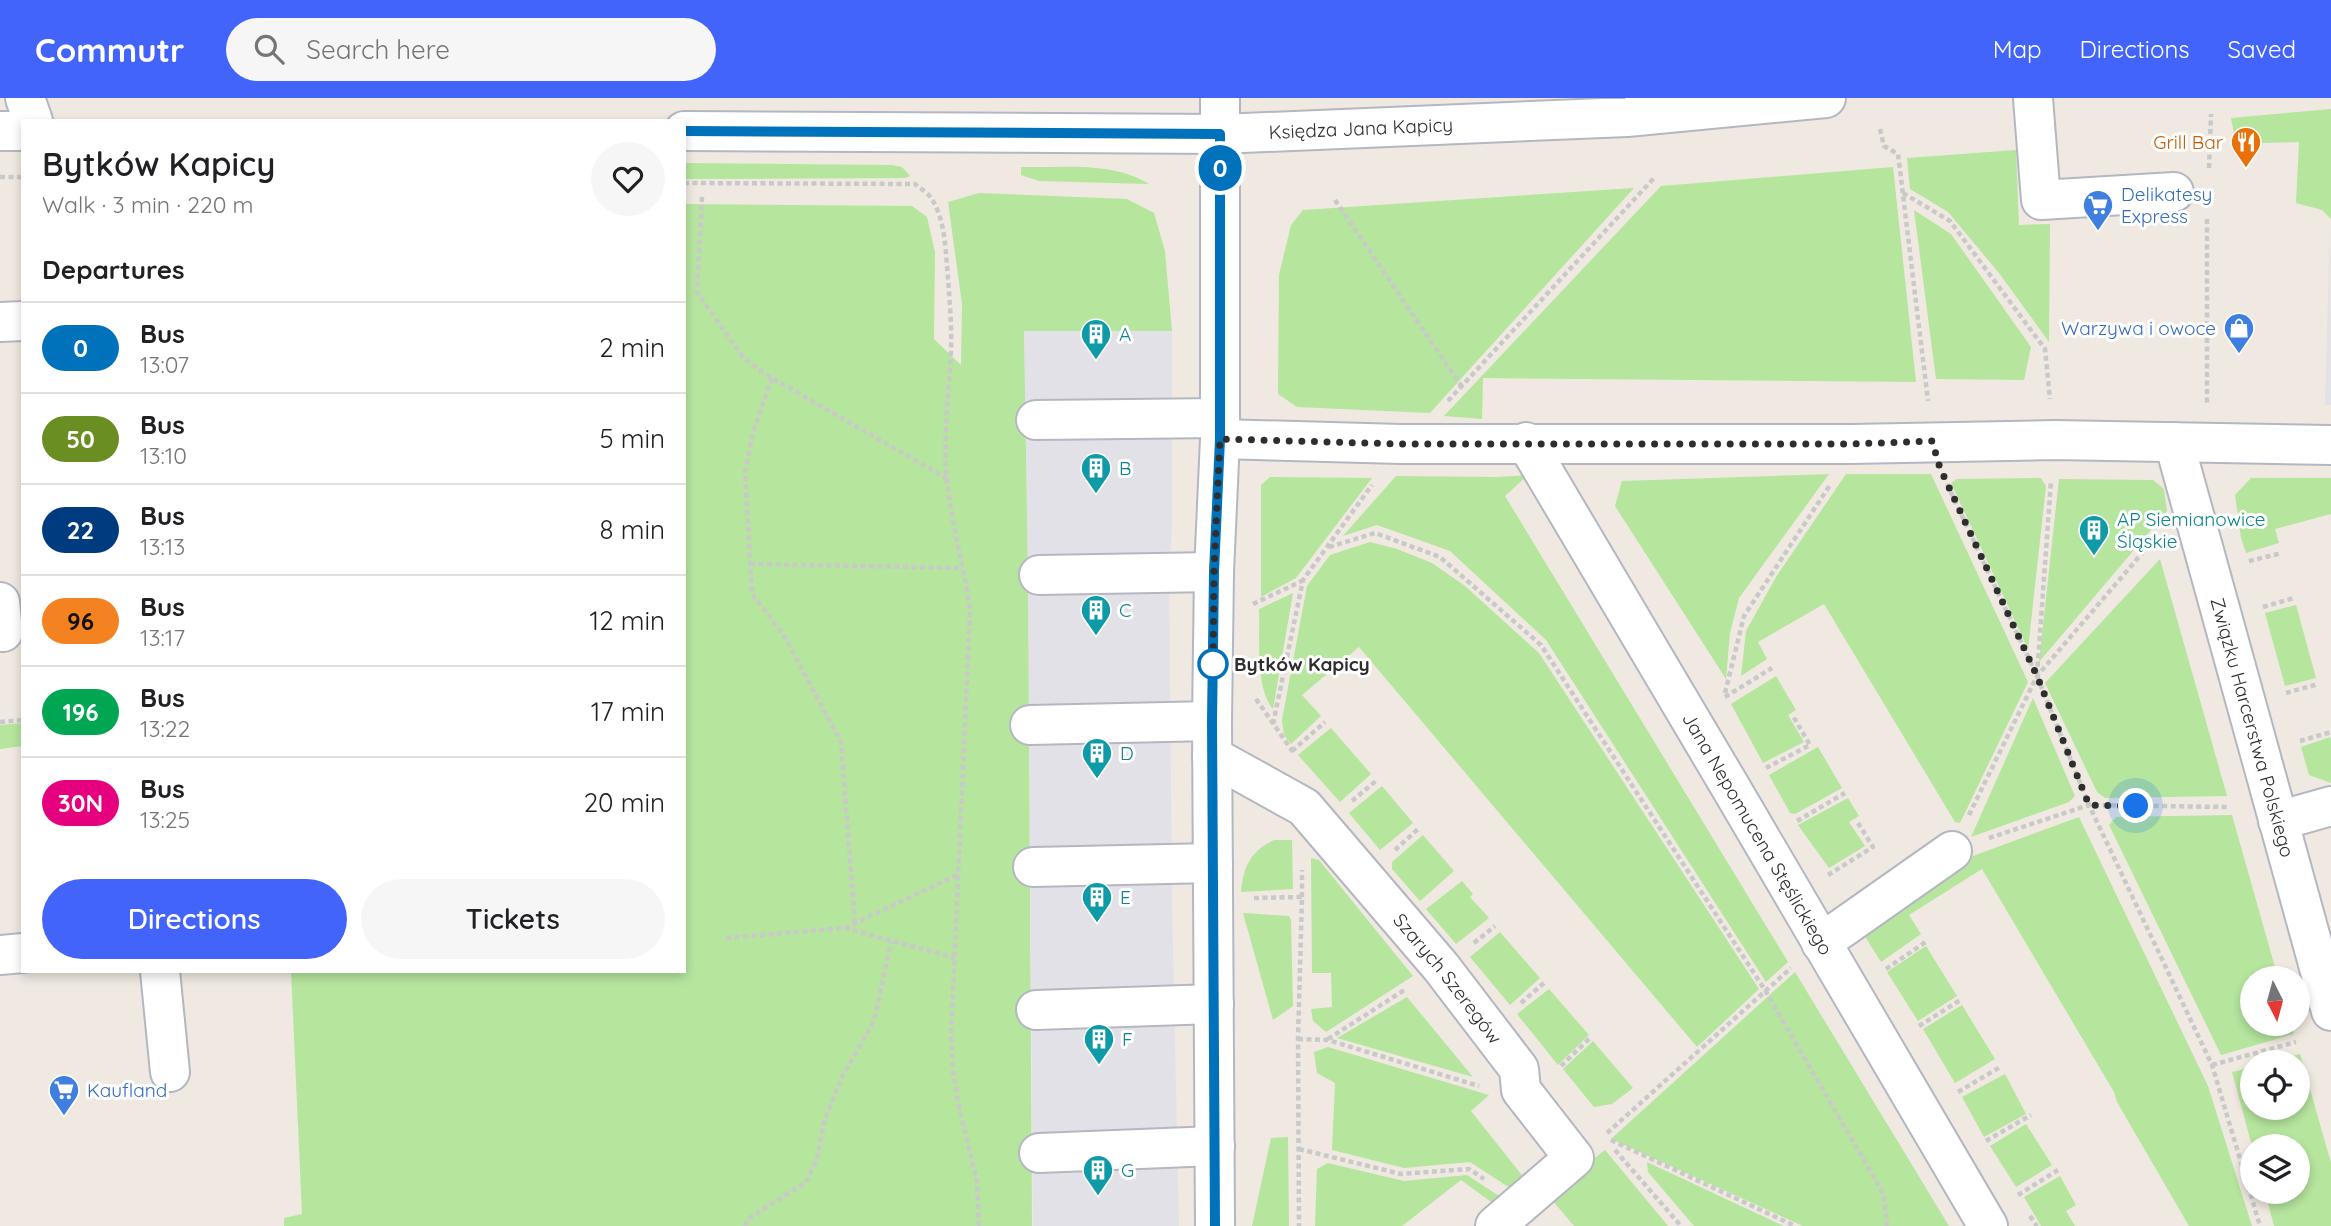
<!DOCTYPE html>
<html lang="en">
<head>
<meta charset="utf-8">
<style>
  body { margin:0; font-family:Quicksand,sans-serif; background:#f6f6f6; color:#202124; height:100vh; display:flex; flex-direction:column; font-size:26px; white-space:nowrap }
  * { box-sizing:border-box; margin:0 }
  p { font-size:23px; color:#757577 }
  .icon { flex:none; width:38px; height:38px; fill:none; stroke:currentColor; stroke-width:2; stroke-linecap:round; stroke-linejoin:round }
  .map { position:relative; flex:1; overflow:hidden }
  .panel { position:absolute; left:21px; top:21px; width:665px; height:854px; display:flex; flex-direction:column; background:#fff; border-radius:0px; box-shadow:0 4px 10px #0003 }
  .panel>* { flex:none }
  .badge { padding:0 14px; border-radius:23px; font-size:24px; line-height:46px }
  .needle { width:46px; rotate:174deg }
  .fabs { position:absolute; left:2240px; top:868px; display:grid; gap:14px }
  .fabs a { display:grid; place-items:center; width:70px; height:70px; border-radius:50%; background:#fff; box-shadow:0 4px 10px #0003; font-size:35px }
  .you { position:absolute; width:35px; height:35px; margin:-18px; border:5px solid #fff; border-radius:50%; background:#1a73e8; box-shadow:0 0 0 10px #1a73e833 }
  .map>.badge { position:absolute; translate:-50% -50%; box-shadow:0 0 0 4px #fff }
  h2 { padding:0 21px; font-size:26px; line-height:63px }
  .round { display:grid; place-items:center; flex:none; width:74px; height:74px; border-radius:37px; background:#f6f6f6 }
  .head { display:flex; align-items:center; justify-content:space-between; height:119px; padding:0 21px }
  h1 { font-size:33px; font-weight:600; line-height:52px }
  .cta { display:flex; gap:14px; margin-top:auto; padding:14px 21px }
  .cta a { flex:1; height:80px; border-radius:42px; background:#4264fb; color:#fff; font-size:28px; font-weight:600; line-height:80px; text-align:center }
  .cta a+a { background:#f6f6f6; color:#202124 }
  ul { padding:0; list-style:none }
  li { display:flex; align-items:center; gap:21px; height:91px; padding:0 21px; border-top:2px solid #e0e0e0 }
  li div { flex:1 }
  li b { display:block; font-size:26px }
  li em { font-style:normal }
  li .badge { min-width:77px; font-weight:700; text-align:center }
  header { display:flex; align-items:center; gap:42px; box-sizing:border-box; height:98px; padding:0 35px; background:#4264fb; color:#fff }
  header strong { font-size:33px }
  nav { display:flex; gap:38px; margin-inline-start:auto; font-size:24px }
  .search { width:490px; height:63px; background:#f6f6f6; display:flex; align-items:center; gap:18px; box-sizing:border-box; padding:0 24px; border-radius:38px; color:#757577; font-size:26px }
  .map>svg:first-child { display:block }
  .industrial { fill:#e3e1e8 }
  .green { fill:#b6e59e }
  .lines { fill:none; stroke-linecap:round; stroke-linejoin:round }
  .minor-casing { stroke:#b4b7c1; stroke-width:42 }
  .path { stroke:#c9c9c9; stroke-width:4.5; stroke-dasharray:5 3.5; stroke-linecap:butt }
  .minor { stroke:#fff; stroke-width:38 }
  .line-casing { stroke:#fff; stroke-width:16 }
  .line { stroke:#0072bc; stroke-width:10 }
  .walk { stroke:#2e2e2e; stroke-width:7; stroke-dasharray:0 12.6 }
  .stop-dot { fill:#fff; stroke:#0072bc; stroke-width:3.5 }
  .labels { text-anchor:middle; dominant-baseline:central; stroke-width:6; stroke-linejoin:round; paint-order:stroke }
  .street-label { font-size:19px; fill:#2e2e2e; stroke:#fff }
  .food-label { font-size:19px; fill:#c56008; stroke:#fff; text-anchor:end }
  .shop-label { font-size:19px; fill:#366cbe; stroke:#fff; text-anchor:start }
  .culture-label { font-size:19px; fill:#0d838f; stroke:#fff; text-anchor:start }
  .stop-label { font-size:19px; font-weight:bold; fill:#2e2e2e; stroke:#fff; text-anchor:start }
</style>
</head>
<body>
<header>
<strong>Commutr</strong>
<div class="search"><svg class="icon" aria-label="search" viewBox="0 0 24 24"><circle cx="10" cy="10" r="6"/><path d="M15 15l6 6"/></svg>Search here</div>
<nav><a>Map</a><a>Directions</a><a>Saved</a></nav>
</header>
<div class="map">
<svg width="2331" height="1128" viewBox="0 0 2331 1128">
  <rect width="100%" height="100%" fill="#efe9e1"/>
  <g class="industrial">
    <path d="M2330 127 2331 307H2325Z"/>
    <path d="M1024 233H1172V430L1169 475 1172 804 1179 1128H1033L1028 479Z"/>
  </g>
  <g class="green">
    <path d="M2331 11V121L2322 112 2296 105 2299 44 2236 46 2231 20Z"/>
    <path d="M2016 52 2019 127 2050 126 2049 244 1999 175 1948 114 1910 91 1907 60Z"/>
    <path d="M684 65 892 67 902 69 910 78 905 80 684 81Z"/>
    <path d="M1021 69C1063 70 1112 63 1149 86L1039 83 1021 77Z"/>
    <path d="M1893 69 1916 284 1483 280 1482 321 1444 318 1661 88Z"/>
    <path d="M1634 90 1430 315 1297 309 1278 296 1279 177 1291 127 1303 112Z"/>
    <path d="M979 95 1127 101 1154 115 1165 153 1172 233H1024L1028 479 1032 1128H284V1120L302 1116 291 873H684V106L912 108 927 119 935 154 934 241 961 267 962 206 948 104Z"/>
    <path d="M1914 112 1951 136 2031 249 2024 282 1936 281Z"/>
    <path d="M1829 376 1739 500 1730 535 1726 581 1615 408 1622 383Z"/>
    <path d="M1846 376H1931L2028 584 1960 725 1955 724 1824 506 1758 544 1767 561 1741 578 1746 533 1776 479Z"/>
    <path d="M1528 377 1505 398 1788 864 1766 884 1546 542 1450 453 1377 427 1343 438 1396 378 1497 379Z"/>
    <path d="M1270 379 1372 380 1296 480 1261 499V387Z"/>
    <path d="M2041 380 2046 388 2028 551 1951 385 1957 381Z"/>
    <path d="M2251 380H2331V416L2275 431 2279 445 2246 455 2241 440 2235 397Z"/>
    <path d="M2059 381 2153 382 2164 391 2167 413 2039 564Z"/>
    <path d="M1370 444 1397 451 1432 465 1465 488 1539 555 1759 891 1697 949 1359 549 1302 597 1321 618 1291 646 1284 637 1282 622 1307 488 1330 457Z"/>
    <path d="M2160 461 2227 698 2105 700 2097 694 2045 585Z"/>
    <path d="M1293 495 1273 611C1255 590 1260 538 1259 511Z"/>
    <path d="M2296 507 2316 580 2285 588 2265 515Z"/>
    <path d="M1776 578 1796 612 1788 617 1804 644 1763 665 1731 606Z"/>
    <path d="M2033 600 2075 698 2069 704 1971 739Z"/>
    <path d="M23 625V648L0 651V627Z"/>
    <path d="M1331 630 1371 676 1340 704 1298 657Z"/>
    <path d="M2330 639 2331 643V685L2309 677 2301 649Z"/>
    <path d="M1818 649 1842 690 1795 716 1790 715 1769 677Z"/>
    <path d="M1382 688 1413 725 1380 752 1349 715Z"/>
    <path d="M1848 700 1859 718 1849 724 1865 748 1829 770 1798 727Z"/>
    <path d="M2232 717 2278 880H2252V926H2291L2294 936 2221 957 2109 727 2116 719Z"/>
    <path d="M2079 719 2208 988 2252 1128H2189L2117 1004 2114 994 1982 771 1909 817 1921 836 1881 864 1864 837 1867 831 1973 758Z"/>
    <path d="M1423 737 1454 773 1420 803 1392 771V764Z"/>
    <path d="M1274 742H1292L1293 791 1241 794C1243 770 1250 753 1274 742Z"/>
    <path d="M1311 760 1319 762 1413 878 1326 934 1313 923 1311 911 1332 909 1331 875H1312Z"/>
    <path d="M1462 783 1473 796 1470 799 1489 820 1456 846 1426 811Z"/>
    <path d="M1243 815 1289 818 1291 822 1293 908 1273 922Z"/>
    <path d="M1500 834 1540 880 1510 907 1470 859Z"/>
    <path d="M1926 848 1957 898 1918 923 1887 874Z"/>
    <path d="M1795 874 1949 1128H1803L1611 1041Z"/>
    <path d="M1549 891 1589 937 1558 967 1517 916Z"/>
    <path d="M1407 899 1473 979 1337 940Z"/>
    <path d="M1962 907 1995 961 1955 985 1923 931Z"/>
    <path d="M1593 943 1633 990 1612 1006 1594 1009 1563 971Z"/>
    <path d="M1328 949 1489 997 1471 1013 1525 1081 1510 1090 1470 1064 1404 1070 1332 1052 1335 985 1317 975 1314 954Z"/>
    <path d="M2300 956 2331 1065V1128H2274L2265 1094H2298V1048H2252L2232 974 2252 969V1010H2298V964H2269Z"/>
    <path d="M2005 976 2026 1016 1984 1039 1962 999Z"/>
    <path d="M2026 1026 2052 1067 2016 1089 1990 1048Z"/>
    <path d="M1288 1039 1289 1128H1252L1271 1040Z"/>
    <path d="M1605 1052 1668 1128H1574L1548 1097Z"/>
    <path d="M1647 1064 1784 1128H1694L1648 1074Z"/>
    <path d="M1328 1065 1404 1083 1467 1077 1502 1100 1494 1106 1461 1082 1402 1128H1315L1317 1071Z"/>
    <path d="M2060 1078 2076 1107 2066 1113 2075 1128H2041L2024 1099Z"/>
  </g>
  <g class="lines">
    <g class="minor-casing">
      <g id="minor">
        <path d="M25 0 33 23"/>
        <path d="M2033 0 2041 102 2174 94"/>
        <path d="M0 33H23"/>
        <path id="s1" d="M684 33 1220 36 1627 19 1826 0"/>
        <path d="M0 224 23 223"/>
        <path d="M1036 322 1220 320"/>
        <path d="M1220 341 1401 346H1851L2054 342 2331 347"/>
        <path id="s2" d="M1526 344C1682 604 1834 867 1988 1128"/>
        <path id="s3" d="M2174 344 2331 913"/>
        <path d="M1039 477 1214 474"/>
        <path d="M0 504 3 534"/>
        <path d="M1030 627 1212 623"/>
        <path id="s4" d="M1212 658 1304 709 1441 869 1519 971 1521 992 1574 1060 1495 1128"/>
        <path d="M2278 723 2331 708"/>
        <path d="M1033 769 1213 765"/>
        <path d="M1821 845 1952 753"/>
        <path d="M0 857 23 855"/>
        <path d="M160 873 170 974"/>
        <path d="M1036 912 1214 906"/>
        <path d="M1039 1055 1215 1048"/>
        <path d="M1215 1128 1212 623 1214 474 1220 341V0"/>
      </g>
    </g>
    <g class="path">
      <path d="M1880 31 1884 48 1898 56 1928 303"/>
      <path d="M2209 70 2211 16"/>
      <path d="M0 79H23"/>
      <path d="M684 85 915 86C920 90 928 95 931 100 944 119 945 145 947 167 949 196 952 225 951 253 949 292 944 331 946 371 949 419 964 465 970 513L951 938 953 973 959 1009 977 1083 979 1128"/>
      <path d="M1903 95 1950 123 2045 251 2050 301"/>
      <path d="M702 99 697 194 744 261 772 280 946 380"/>
      <path d="M1335 102 1462 289"/>
      <path d="M2207 121V305"/>
      <path d="M772 280 753 334 745 374 752 496 783 536 841 644 855 826"/>
      <path d="M1448 303 1654 80"/>
      <path d="M1947 386 2037 578 2089 707 2212 967 2260 1128"/>
      <path d="M1329 449 1375 435 1440 459 1541 547 1765 892 1883 1095 1887 1128"/>
      <path d="M2249 463 2282 455"/>
      <path d="M750 466 962 470"/>
      <path d="M1253 506 1302 483"/>
      <path d="M2263 509 2294 500"/>
      <path d="M2037 577 2051 383"/>
      <path d="M1725 595 1744 518 1830 387"/>
      <path d="M2286 595 2318 586"/>
      <path d="M1725 599 1772 570"/>
      <path d="M1256 601 1293 654"/>
      <path d="M0 624 23 622"/>
      <path d="M1273 626 1303 482 1372 387"/>
      <path d="M2300 643 2331 634"/>
      <path d="M1292 653 1325 624"/>
      <path d="M1766 670 1810 647 1793 618"/>
      <path d="M1352 703 1377 682"/>
      <path d="M1969 717 2037 578 2156 439"/>
      <path d="M1797 723 1845 695"/>
      <path d="M1989 740 2089 707 2230 709"/>
      <path d="M1395 752 1418 731"/>
      <path d="M1828 777 1873 749 1858 725"/>
      <path d="M1302 799V772"/>
      <path d="M1254 800 1302 799 1298 941 1299 1128"/>
      <path d="M845 830 959 776"/>
      <path d="M726 840 845 830 955 860"/>
      <path d="M1474 845 1495 828"/>
      <path d="M1886 871 1927 843"/>
      <path d="M1521 905 1544 885"/>
      <path d="M1919 928 1962 901"/>
      <path d="M1298 941 1328 942 1479 988"/>
      <path d="M1328 941 1406 891"/>
      <path d="M2212 967 2296 944"/>
      <path d="M1561 968 1591 939"/>
      <path d="M1958 994 2002 968"/>
      <path d="M1607 1035 1791 870"/>
      <path d="M1611 1042 1795 1128"/>
      <path d="M1986 1043 2031 1017"/>
      <path d="M1299 1051 1401 1076 1469 1071 1484 1081"/>
      <path d="M1615 1052 1681 1128"/>
      <path d="M2018 1097 2058 1072"/>
      <path d="M2030 1118 2037 1128"/>
      <path d="M745 1128 748 1121 806 1084 817 1061 824 1024 842 979 874 923 891 844"/>
    </g>
    <use href="#minor" class="minor"/>
  </g>
  <g class="lines">
    <g class="line-casing">
      <path id="line" d="M684 33 1220 36V341L1214 474 1212 623 1215 1128"/>
    </g>
    <use href="#line" class="line"/>
    <path class="walk" d="M1213 566V570L1214 474 1220 341 1401 346H1851L1932 343 1940 370 2037 578 2089 707 2136 708"/>
  </g>
  <defs>
    <g id="restaurant-pin" transform="scale(1.575)"><path d="M0 17L-7.5 6A9.5 9.5 0 1 1 7.5 6Z" fill="#e8710a" stroke="#fff"/><path d="M-5-6h1v4h1v-4h1v4h1v-4h1v5L-1.5 .5V6h-2V.5L-5-1ZM5-6V6H3V1.5H1.5Q1.5-4 5-6Z" fill="#fff"/></g>
    <g id="supermarket-pin" transform="scale(1.575)"><path d="M0 17L-7.5 6A9.5 9.5 0 1 1 7.5 6Z" fill="#3f7fe0" stroke="#fff"/><path d="M-6-5.5h2.5l.6 2H6L4.5 2H-2.5L-4.4-4H-6ZM-1.5 3.2a1.3 1.3 0 1 0 .1 0ZM3 3.2a1.3 1.3 0 1 0 .1 0Z" fill="#fff"/></g>
    <g id="shop-pin" transform="scale(1.575)"><path d="M0 17L-7.5 6A9.5 9.5 0 1 1 7.5 6Z" fill="#3f7fe0" stroke="#fff"/><path d="M-5-2.5h2.3a2.7 3.5 0 0 1 5.4 0H5L5.5 6h-11ZM-1.5-2.5h3a1.5 2.3 0 0 0-3 0Z" fill="#fff"/></g>
    <g id="building-pin" transform="scale(1.575)"><path d="M0 17L-7.5 6A9.5 9.5 0 1 1 7.5 6Z" fill="#0f9aa8" stroke="#fff"/><path d="M-4-6H4V6H1V3H-1V6H-4ZM-2.5-4.3h1.7v1.8h-1.7ZM.8-4.3h1.7v1.8H.8ZM-2.5-1h1.7V.8h-1.7ZM.8-1h1.7V.8H.8Z" fill="#fff"/></g>
  </defs>
  <g fill-rule="evenodd">
    <use href="#restaurant-pin" x="2246" y="44"/>
    <use href="#supermarket-pin" x="2098" y="107"/>
    <use href="#shop-pin" x="2239" y="230"/>
    <use href="#building-pin" x="1096" y="236"/>
    <use href="#building-pin" x="1096" y="370"/>
    <use href="#building-pin" x="2094" y="432"/>
    <use href="#building-pin" x="1096" y="512"/>
    <use href="#building-pin" x="1097" y="655"/>
    <use href="#building-pin" x="1097" y="799"/>
    <use href="#building-pin" x="1099" y="941"/>
    <use href="#supermarket-pin" x="64" y="992"/>
    <use href="#building-pin" x="1098" y="1072"/>
  </g>
  <circle class="stop-dot" cx="1213" cy="566" r="14"/>
  <g class="labels">
    <g class="street-label">
      <text stroke="none"><textPath href="#s1" startOffset="677">Księdza Jana Kapicy</textPath></text>
      <text stroke="none"><textPath href="#s3" startOffset="296">Związku Harcerstwa Polskiego</textPath></text>
      <text stroke="none"><textPath href="#s2" startOffset="455">Jana Nepomucena Stęślickiego</textPath></text>
      <text stroke="none"><textPath href="#s4" startOffset="329">Szarych Szeregów</textPath></text>
    </g>
    <g class="food-label">
      <text x="2223" y="44">Grill Bar</text>
    </g>
    <g class="shop-label">
      <text x="2121" y="96">Delikatesy<tspan x="2121" dy="22">Express</tspan></text>
      <text x="2216" y="230" text-anchor="end">Warzywa i owoce</text>
      <text x="87" y="992">Kaufland</text>
    </g>
    <g class="culture-label">
      <text x="1119" y="236">A</text>
      <text x="1119" y="370">B</text>
      <text x="2117" y="421">AP Siemianowice<tspan x="2117" dy="22">Śląskie</tspan></text>
      <text x="1119" y="512">C</text>
      <text x="1120" y="655">D</text>
      <text x="1120" y="799">E</text>
      <text x="1122" y="941">F</text>
      <text x="1121" y="1072">G</text>
    </g>
    <g class="stop-label">
      <text x="1234" y="566">Bytków Kapicy</text>
    </g>
  </g>
</svg>
<div class="fabs">
<a><svg class="needle" viewBox="-14 -14 28 28"><path d="M0-13l5 13h-10z" fill="#e53935"/><path d="M0 13l5-13h-10z" fill="#757577"/></svg></a>
<a><svg class="icon" aria-label="locate" viewBox="0 0 24 24"><circle cx="12" cy="12" r="6"/><path d="M12 2v4M12 18v4M2 12h4M18 12h4"/></svg></a>
<a><svg class="icon" aria-label="layers" viewBox="0 0 24 24"><path d="M12 4l9 5-9 5-9-5zM3 14l9 5 9-5"/></svg></a>
</div>
<div class="you" style="left:2136px;top:708px"></div>
<b class="badge" style="left:1220px;top:70px;background:#0072bc;color:#fff">0</b>
<section class="panel">
<div class="head"><div><h1>Bytków Kapicy</h1><p>Walk · 3 min · 220 m</p></div><a class="round"><svg class="icon" aria-label="heart" viewBox="0 0 24 24"><path d="M12 20l-8-8c-3-5 5-10 8-4 3-6 11-1 8 4z"/></svg></a></div>
<h2>Departures</h2>
<ul>
<li><span class="badge" style="background:#0072bc;color:#fff">0</span><div><b>Bus</b><p>13:07</p></div><em>2 min</em></li>
<li><span class="badge" style="background:#6b8e23;color:#fff">50</span><div><b>Bus</b><p>13:10</p></div><em>5 min</em></li>
<li><span class="badge" style="background:#003b80;color:#fff">22</span><div><b>Bus</b><p>13:13</p></div><em>8 min</em></li>
<li><span class="badge" style="background:#f58220;color:#111">96</span><div><b>Bus</b><p>13:17</p></div><em>12 min</em></li>
<li><span class="badge" style="background:#00a651;color:#fff">196</span><div><b>Bus</b><p>13:22</p></div><em>17 min</em></li>
<li><span class="badge" style="background:#e6007e;color:#fff">30N</span><div><b>Bus</b><p>13:25</p></div><em>20 min</em></li>
</ul>
<div class="cta"><a>Directions</a><a>Tickets</a></div>
</section>
</div>
</body>
</html>
